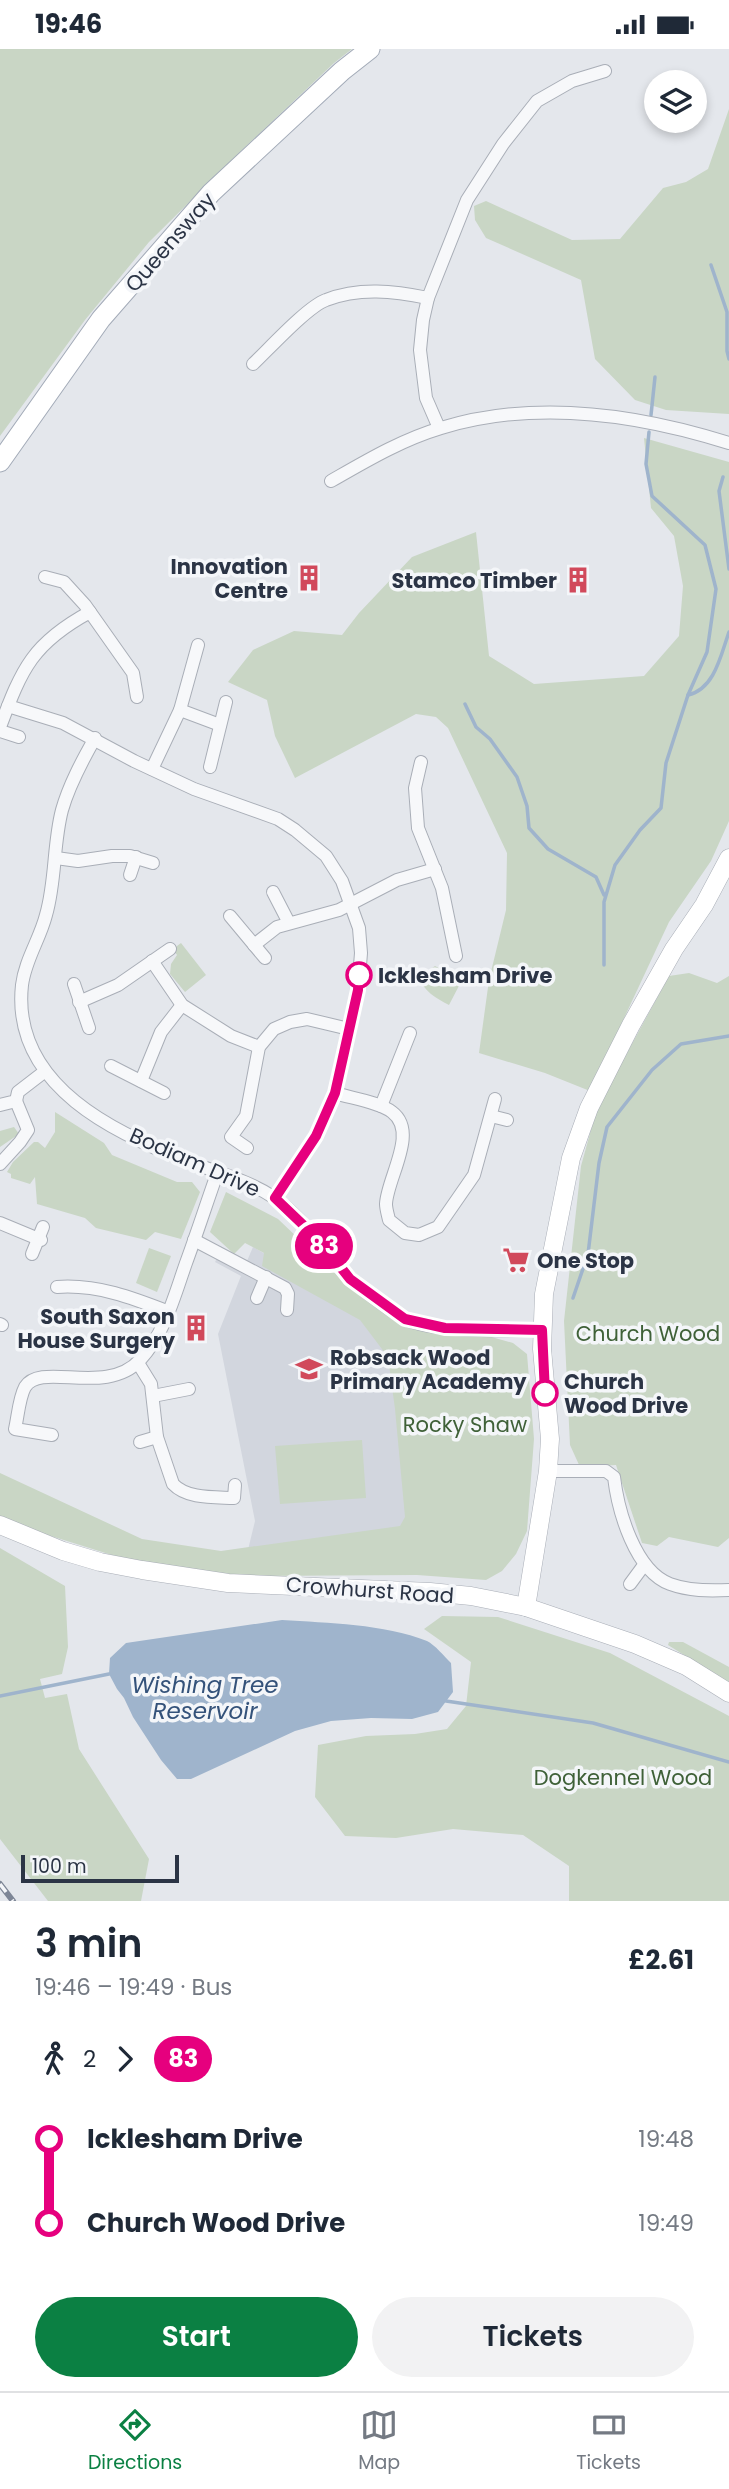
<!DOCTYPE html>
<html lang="en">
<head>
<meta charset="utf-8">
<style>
  body { margin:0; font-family:Poppins,sans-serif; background:#f2f2f3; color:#1f2937; height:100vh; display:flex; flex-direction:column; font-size:26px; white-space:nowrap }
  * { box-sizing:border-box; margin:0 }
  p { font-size:23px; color:#747a83 }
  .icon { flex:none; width:38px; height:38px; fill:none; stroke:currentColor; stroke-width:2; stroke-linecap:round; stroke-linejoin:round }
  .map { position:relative; height:1852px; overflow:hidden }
  .side { display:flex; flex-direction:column; background:#fff; flex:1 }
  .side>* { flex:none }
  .badge { padding:0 14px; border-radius:23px; font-size:24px; line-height:46px }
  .controls { position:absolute; left:644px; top:21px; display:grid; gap:14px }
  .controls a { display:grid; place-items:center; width:63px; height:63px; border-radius:50%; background:#fff; box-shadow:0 4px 10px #0003; font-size:35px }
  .scale { position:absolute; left:21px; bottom:18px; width:158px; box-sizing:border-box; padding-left:7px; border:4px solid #2b3445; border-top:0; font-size:19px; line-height:24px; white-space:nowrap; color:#2b3445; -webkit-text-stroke:5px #f4f6f9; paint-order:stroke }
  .map>.badge { position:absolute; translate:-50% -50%; box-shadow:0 0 0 4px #fff }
  .legs { display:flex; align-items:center; gap:10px; height:77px; padding:0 35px; font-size:23px }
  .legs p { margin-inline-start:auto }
  .headline { display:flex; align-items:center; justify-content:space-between; height:119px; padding:0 35px }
  h1 { font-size:38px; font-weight:600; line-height:52px }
  .action { display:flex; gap:14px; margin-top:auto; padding:14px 35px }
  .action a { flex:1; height:80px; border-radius:42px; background:#0b8043; color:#fff; font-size:28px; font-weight:600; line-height:80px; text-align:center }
  .action a+a { background:#f2f2f3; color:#1f2937 }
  ul { padding:0 35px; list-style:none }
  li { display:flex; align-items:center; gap:24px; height:84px; font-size:26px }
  li i { display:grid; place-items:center; width:10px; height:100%; margin:0 9px; background:currentColor }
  li i::after { content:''; width:18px; height:18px; margin:-9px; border:5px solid; border-radius:50%; background:#fff }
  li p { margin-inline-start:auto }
  li:first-child i { background:linear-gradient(#0000 50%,currentColor 0) }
  li:last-child i { background:linear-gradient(currentColor 50%,#0000 0) }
  .status { display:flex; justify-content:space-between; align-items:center; height:49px; padding:0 35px; background:#fff; direction:ltr }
  .status svg { height:19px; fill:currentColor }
  .dock { display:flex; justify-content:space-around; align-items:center; height:98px; border-top:2px solid #e0e1e3; background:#fff; font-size:19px; color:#747a83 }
  .dock a { display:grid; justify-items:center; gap:4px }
  .dock .on { color:#0b8043 }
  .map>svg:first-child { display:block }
  .built { fill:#d2d6de }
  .green { fill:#c9d6c5 }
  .water { fill:#9fb4cc }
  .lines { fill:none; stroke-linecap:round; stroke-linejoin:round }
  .stream { stroke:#9fb4cc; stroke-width:3.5 }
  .street-casing { stroke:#a9aeb7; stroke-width:14 }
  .secondary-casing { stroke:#a9aeb7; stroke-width:19 }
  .primary-casing { stroke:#a3abb8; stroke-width:21 }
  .street { stroke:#f7f8fa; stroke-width:12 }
  .secondary { stroke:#fff; stroke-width:18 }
  .primary { stroke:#fff; stroke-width:19 }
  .rail-casing { stroke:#7d8696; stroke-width:6 }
  .rail { stroke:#f4f6f9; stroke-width:3.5; stroke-dasharray:10; stroke-linecap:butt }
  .line-1-casing { stroke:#fff; stroke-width:16 }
  .line-1 { stroke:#e6007e; stroke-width:10 }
  .stop-1-dot { fill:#fff; stroke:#e6007e; stroke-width:3.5 }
  .labels { text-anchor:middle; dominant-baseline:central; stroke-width:7; stroke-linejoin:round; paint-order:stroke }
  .street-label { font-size:21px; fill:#2b3445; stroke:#f4f6f9 }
  .poi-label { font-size:21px; font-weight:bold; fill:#2b3445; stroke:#f4f6f9; text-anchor:end }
  .stop-label { font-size:21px; font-weight:bold; fill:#2b3445; stroke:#f4f6f9; text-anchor:start }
  .park-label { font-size:21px; fill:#3f6138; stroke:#f4f6f9 }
  .water-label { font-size:23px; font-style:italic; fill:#34527a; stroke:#f4f6f9 }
</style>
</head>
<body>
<div class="status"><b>19:46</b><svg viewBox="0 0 49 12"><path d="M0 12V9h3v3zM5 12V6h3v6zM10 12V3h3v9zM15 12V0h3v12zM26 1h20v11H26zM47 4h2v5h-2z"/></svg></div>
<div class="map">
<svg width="729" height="1852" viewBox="0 0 729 1852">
  <rect width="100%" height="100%" fill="#e4e7ec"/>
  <path class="built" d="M253 1198 298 1224 373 1277 408 1355 412 1478 246 1509 255 1472 218 1285 241 1227 215 1213 222 1200 247 1212Z"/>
  <g class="green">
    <path d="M0 0H352L334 14 242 101 149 193 85 271 0 387Z"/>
    <path d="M729 60V365L666 361 635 351 595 310 581 231 486 189 475 171 474 157 486 152 572 191 620 190 663 139 686 133 708 120Z"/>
    <path d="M644 389 729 413V772L711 812 669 873 590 1042 545 1024 479 1004 489 931 506 861 507 804 448 679 436 668 416 665 295 729 275 687 267 651 228 633 253 601 294 582 342 586 359 564 412 508 476 483 489 607 534 635 644 627 679 587 683 537 674 487 651 459Z"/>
    <path d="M181 894 206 926 185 943 170 925 171 915 177 906 173 900Z"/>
    <path d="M435 917 462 931 449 956C436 949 424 943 419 928Z"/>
    <path d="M689 924 717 934 729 927V1489L718 1498 669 1488 657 1497 642 1494 616 1416 580 1418 570 1396 564 1272 581 1117 597 1059 669 927Z"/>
    <path d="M55 1063 104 1094 112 1106 177 1133H192L200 1143 181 1190 155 1183 146 1191 96 1179 85 1169 37 1155 35 1128 30 1135 11 1129V1125L7 1123 13 1113 34 1093H38L45 1099 55 1083Z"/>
    <path d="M14 1078 19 1085 0 1098V1082Z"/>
    <path d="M226 1143 278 1170 341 1230 403 1276 448 1286 488 1287 513 1294 527 1305 534 1390 527 1482 516 1505 502 1522 486 1531 417 1526 233 1527 144 1516 38 1483 0 1467V1424L142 1490 221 1502 400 1477 405 1468 395 1360 388 1308 360 1271 262 1217 264 1204 245 1194 234 1205 210 1183Z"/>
    <path d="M149 1199 171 1207 157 1243 136 1234Z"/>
    <path d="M362 1391 366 1449 280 1455 275 1397Z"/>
    <path d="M0 1499 65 1537 68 1598 62 1625 40 1630 45 1649 67 1645 79 1700 149 1810 141 1852H48L0 1790Z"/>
    <path d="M442 1567 498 1568 610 1604 729 1667V1852H569V1817L523 1786 453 1780 396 1789 345 1787 315 1748 318 1696 366 1687 415 1685 447 1680 466 1657 471 1613 424 1580Z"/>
    <path d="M669 1593H683L729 1618V1634L668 1596Z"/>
  </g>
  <path class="water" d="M282 1571C328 1574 384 1575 427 1592 435 1596 444 1607 451 1614L453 1643 438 1663 412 1670 371 1669 331 1672 295 1682 191 1730H177L161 1711 133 1668 124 1649 117 1640 109 1625 110 1609 126 1594Z"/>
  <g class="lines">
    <g class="stream">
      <path d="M711 216 727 263V302L729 310"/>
      <path d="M651 366 655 328"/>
      <path d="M723 428 719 442 729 520"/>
      <path d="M688 646C715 640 721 605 729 583"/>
      <path d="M465 655 476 678 490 690 517 728 527 757 529 779 548 800 596 828 604 846"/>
      <path d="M604 916V853L615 816 640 781 661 759 666 714 688 646 707 603 716 540 705 496 652 447 646 415 649 383"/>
      <path d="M573 1249 588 1205 599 1114 607 1078 652 1021 681 995 729 987"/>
      <path d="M0 1647 109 1625"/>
      <path d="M446 1652 593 1674 729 1713"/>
    </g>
    <g class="street-casing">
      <g id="street">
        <path d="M253 315C269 300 307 258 326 251 359 238 394 242 428 249"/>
        <path d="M439 379 426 349 420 301 423 271 428 249 467 151 503 95 537 52 572 32 605 22"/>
        <path d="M331 432C366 412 401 391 441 379 535 350 637 365 729 394"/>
        <path d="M45 528 64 533 85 556 133 624 137 648"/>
        <path d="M8 657 63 674 134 712 194 740 278 770 295 781 326 807 342 832 359 879 361 904 358 941 335 1044 316 1087 275 1149"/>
        <path d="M180 661 220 676"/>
        <path d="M0 678C22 619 33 594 90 563"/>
        <path d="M0 682 19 688"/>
        <path d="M95 689C82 712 69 736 62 761 53 795 56 832 46 866 40 890 25 911 22 936 11 1037 117 1086 195 1115 222 1125 249 1132 273 1148 304 1169 324 1203 350 1229 360 1239 393 1264 405 1270 436 1284 506 1281 542 1281"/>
        <path d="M421 713 415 739 418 779 442 839 456 907"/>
        <path d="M210 718 226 653"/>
        <path d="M152 720 180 661 198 596"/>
        <path d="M56 809 78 812 112 807H130L153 814"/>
        <path d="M130 826 136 808"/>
        <path d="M273 843 289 874"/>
        <path d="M230 867 265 909"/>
        <path d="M254 896 277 878 339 861 397 831 435 820"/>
        <path d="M152 912 182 956 231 987 259 998"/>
        <path d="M74 935 89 979"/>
        <path d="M79 953 118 936 170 900"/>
        <path d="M111 1017 164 1044"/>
        <path d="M141 1032 161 983 182 956"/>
        <path d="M335 1044C350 1049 379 1053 392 1063 419 1083 387 1129 386 1155 386 1160 388 1166 389 1171L405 1184 419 1186 438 1178 474 1126 495 1050"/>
        <path d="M0 1056 16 1052 18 1043 44 1023"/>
        <path d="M381 1057 410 984"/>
        <path d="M491 1067 507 1071"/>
        <path d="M247 1099 231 1088 246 1067 259 998 274 980 290 973 307 970 349 980"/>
        <path d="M0 1115 20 1093 28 1081 16 1052"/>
        <path d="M0 1174 41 1191"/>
        <path d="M194 1191 285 1239 288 1245 287 1261"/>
        <path d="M32 1205 43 1178"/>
        <path d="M57 1238C97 1235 133 1249 169 1263"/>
        <path d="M257 1249 266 1228"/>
        <path d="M0 1275 2 1276"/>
        <path d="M138 1314 151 1335 157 1388 173 1435C187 1450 214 1448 234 1449L235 1436"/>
        <path d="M153 1347 189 1340"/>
        <path d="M52 1386 15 1380C18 1367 19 1349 25 1338 41 1312 106 1348 140 1311 165 1284 174 1248 186 1214 197 1184 207 1153 218 1122"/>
        <path d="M140 1393 157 1388"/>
        <path d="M548 1422H606L614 1428C618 1462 635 1522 670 1535 689 1542 709 1542 729 1541"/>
        <path d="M630 1535 644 1516"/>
      </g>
    </g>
    <g class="secondary-casing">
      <g id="secondary">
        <path d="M0 1476 63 1502 100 1513 142 1521 228 1534 430 1543 471 1547 526 1558 635 1595 686 1617 729 1644"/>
        <path d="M526 1558 548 1422 550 1390 542 1300 544 1245 571 1109 589 1059 631 976 674 900 704 856 729 809"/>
      </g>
    </g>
    <g class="primary-casing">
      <path id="primary" d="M0 413 101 270 211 144 342 22 370 0"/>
    </g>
    <use href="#street" class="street"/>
    <use href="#secondary" class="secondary"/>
    <use href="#primary" class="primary"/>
    <g class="rail-casing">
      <path id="rail" d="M0 1835 13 1852"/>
    </g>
    <use href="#rail" class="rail"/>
  </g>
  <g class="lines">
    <g class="line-1-casing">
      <path id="line-1" d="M359 926 358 941 335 1044 316 1087 275 1149 320 1192 350 1230 405 1270 445 1279 542 1281 545 1344"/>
    </g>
    <use href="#line-1" class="line-1"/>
  </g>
  <defs>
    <g id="building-bare" transform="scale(2.1)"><path d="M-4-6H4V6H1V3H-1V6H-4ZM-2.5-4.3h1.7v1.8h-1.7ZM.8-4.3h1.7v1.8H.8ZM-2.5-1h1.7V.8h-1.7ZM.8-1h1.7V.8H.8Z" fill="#d1495b" stroke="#f4f6f9" stroke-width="2.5" paint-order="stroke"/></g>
    <g id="supermarket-bare" transform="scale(2.1)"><path d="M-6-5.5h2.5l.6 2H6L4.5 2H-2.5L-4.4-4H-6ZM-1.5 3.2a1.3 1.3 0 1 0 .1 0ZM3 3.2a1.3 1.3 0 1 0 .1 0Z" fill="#d1495b" stroke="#f4f6f9" stroke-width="2.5" paint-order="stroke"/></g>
    <g id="school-bare" transform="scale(2.1)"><path d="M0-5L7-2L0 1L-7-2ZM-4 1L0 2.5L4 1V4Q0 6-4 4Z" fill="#d1495b" stroke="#f4f6f9" stroke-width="2.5" paint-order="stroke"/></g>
  </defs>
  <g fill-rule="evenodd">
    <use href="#building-bare" x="309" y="529"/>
    <use href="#building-bare" x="578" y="531"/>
    <use href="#supermarket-bare" x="516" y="1211"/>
    <use href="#building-bare" x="196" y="1279"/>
    <use href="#school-bare" x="309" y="1320"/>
  </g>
  <g class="stop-1-dot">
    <circle cx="359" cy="926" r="12"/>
    <circle cx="545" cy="1344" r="12"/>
  </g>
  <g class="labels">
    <g class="street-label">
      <text transform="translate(170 193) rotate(-49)">Queensway</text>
      <text transform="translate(195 1113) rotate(24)">Bodiam Drive</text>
      <text transform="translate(370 1541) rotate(4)">Crowhurst Road</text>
    </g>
    <g class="poi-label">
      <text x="288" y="517">Innovation<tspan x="288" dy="24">Centre</tspan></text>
      <text x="557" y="531">Stamco Timber</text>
      <text x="537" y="1211" text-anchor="start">One Stop</text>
      <text x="175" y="1267">South Saxon<tspan x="175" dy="24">House Surgery</tspan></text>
      <text x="330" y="1308" text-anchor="start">Robsack Wood<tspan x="330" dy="24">Primary Academy</tspan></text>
    </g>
    <g class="stop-label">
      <text x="378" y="926">Icklesham Drive</text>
      <text x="564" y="1332">Church<tspan x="564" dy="24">Wood Drive</tspan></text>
    </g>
    <g class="park-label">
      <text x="648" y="1284">Church Wood</text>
      <text x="465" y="1375">Rocky Shaw</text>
      <text x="623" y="1728">Dogkennel Wood</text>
    </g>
    <g class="water-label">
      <text x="205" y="1636">Wishing Tree<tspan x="205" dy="26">Reservoir</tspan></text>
    </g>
  </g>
</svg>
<div class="controls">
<a><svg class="icon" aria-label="layers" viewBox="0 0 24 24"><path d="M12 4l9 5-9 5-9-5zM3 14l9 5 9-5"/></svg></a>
</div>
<div class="scale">100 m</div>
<b class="badge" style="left:324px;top:1197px;background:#e6007e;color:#fff">83</b>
</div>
<section class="side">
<div class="headline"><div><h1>3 min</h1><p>19:46 – 19:49 · Bus</p></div><b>£2.61</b></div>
<div class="legs"><svg class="icon" aria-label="walk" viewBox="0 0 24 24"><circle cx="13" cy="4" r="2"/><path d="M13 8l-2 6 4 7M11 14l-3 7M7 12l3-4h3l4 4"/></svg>2<svg class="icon" aria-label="forward" viewBox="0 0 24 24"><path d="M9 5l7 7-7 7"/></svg><b class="badge" style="background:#e6007e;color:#fff">83</b></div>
<ul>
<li><i style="color:#e6007e"></i><b>Icklesham Drive</b><p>19:48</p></li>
<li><i style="color:#e6007e"></i><b>Church Wood Drive</b><p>19:49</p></li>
</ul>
<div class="action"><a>Start</a><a>Tickets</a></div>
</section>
<nav class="dock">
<a class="on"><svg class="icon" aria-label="directions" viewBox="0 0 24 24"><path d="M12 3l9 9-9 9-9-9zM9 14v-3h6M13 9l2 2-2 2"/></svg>Directions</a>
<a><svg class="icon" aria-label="map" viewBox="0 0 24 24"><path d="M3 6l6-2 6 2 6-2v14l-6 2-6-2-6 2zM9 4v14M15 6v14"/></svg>Map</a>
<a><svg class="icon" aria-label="tickets" viewBox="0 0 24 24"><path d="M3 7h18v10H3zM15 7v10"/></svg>Tickets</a>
</nav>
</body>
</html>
